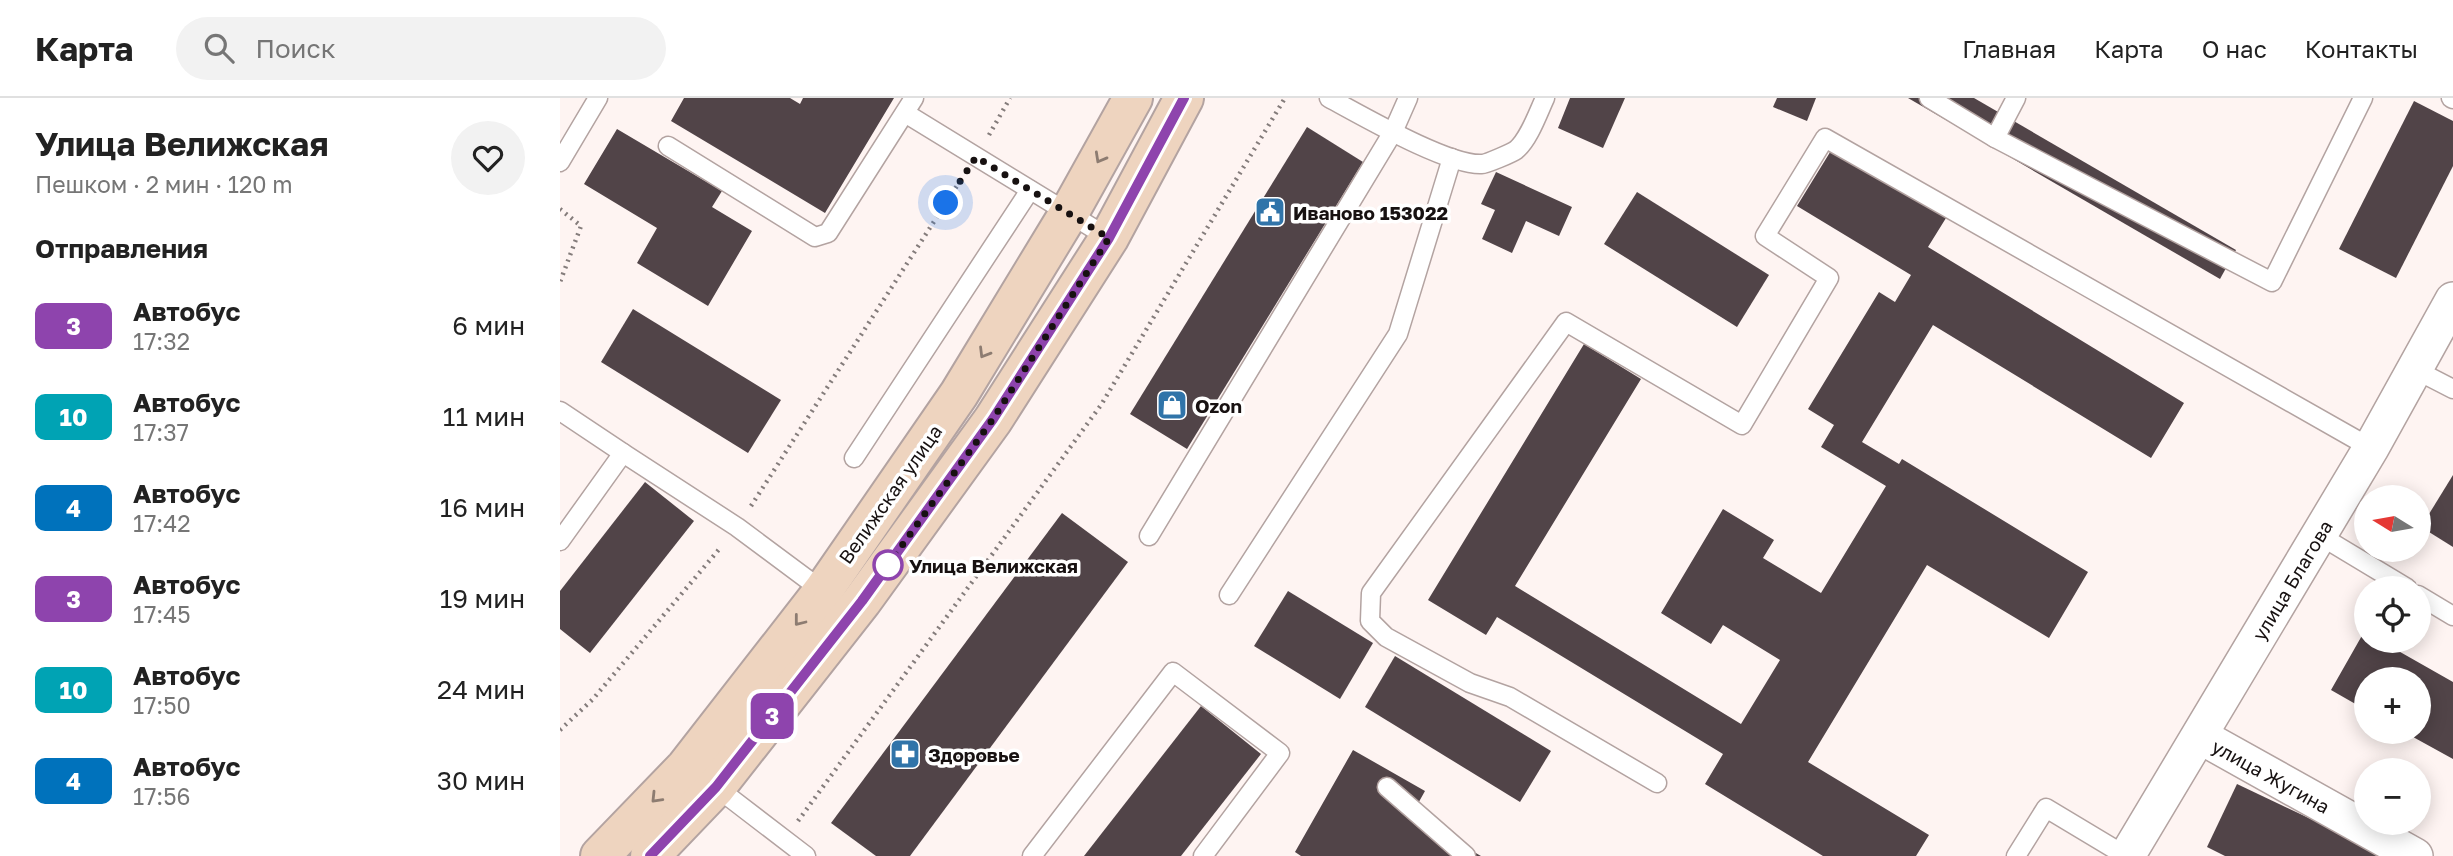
<!DOCTYPE html>
<html lang="ru">
<head>
<meta charset="utf-8">
<style>
  body { margin:0; font-family:"Golos Text",sans-serif; background:#f2f2f2; color:#222; height:100vh; display:flex; flex-direction:column; font-size:26px; white-space:nowrap }
  * { box-sizing:border-box; margin:0 }
  p { font-size:23px; color:#767676 }
  .icon { flex:none; width:38px; height:38px; fill:none; stroke:currentColor; stroke-width:2; stroke-linecap:round; stroke-linejoin:round }
  .map { position:relative; flex:1; overflow:hidden }
  .panel { display:flex; flex-direction:column; background:#fff; width:560px }
  .panel>* { flex:none }
  .badge { padding:0 14px; border-radius:10px; font-size:24px; line-height:46px }
  .needle { width:46px; rotate:281deg }
  .tools { position:absolute; left:1794px; top:387px; display:grid; gap:14px }
  .tools a { display:grid; place-items:center; width:77px; height:77px; border-radius:50%; background:#fff; box-shadow:0 4px 18px #0003; font-size:35px }
  .you { position:absolute; width:35px; height:35px; margin:-18px; border:5px solid #fff; border-radius:50%; background:#1a73e8; box-shadow:0 0 0 10px #1a73e833 }
  .map>.badge { position:absolute; translate:-50% -50%; box-shadow:0 0 0 4px #fff }
  h2 { padding:0 35px; font-size:26px; line-height:63px }
  .round { display:grid; place-items:center; flex:none; width:74px; height:74px; border-radius:37px; background:#f2f2f2 }
  .headline { display:flex; align-items:center; justify-content:space-between; height:119px; padding:0 35px }
  h1 { font-size:33px; font-weight:700; line-height:52px }
  ul { padding:0; list-style:none }
  li { display:flex; align-items:center; gap:21px; height:91px; padding:0 35px }
  li div { flex:1 }
  li b { display:block; font-size:26px }
  li em { font-style:normal }
  li .badge { min-width:77px; font-weight:700; text-align:center }
  header { display:flex; align-items:center; gap:42px; box-sizing:border-box; height:98px; padding:0 35px; background:#fff; border-bottom:2px solid #e0e0e0 }
  header strong { font-size:33px }
  nav { display:flex; gap:38px; margin-inline-start:auto; font-size:24px }
  .search { width:490px; height:63px; background:#f2f2f2; display:flex; align-items:center; gap:18px; box-sizing:border-box; padding:0 24px; border-radius:38px; color:#767676; font-size:26px }
  main { display:flex; flex:1; min-height:0 }
  .map>svg:first-child { display:block }
  .building { fill:#514448 }
  .lines { fill:none; stroke-linecap:round; stroke-linejoin:round }
  .service-casing { stroke:#b3a3a1; stroke-width:21 }
  .minor-casing { stroke:#b3a3a1; stroke-width:38 }
  .secondary-casing { stroke:#b3a3a1; stroke-width:42 }
  .path { stroke:#847c7b; stroke-width:4.5; stroke-dasharray:2 5; stroke-linecap:butt }
  .service { stroke:#fff; stroke-width:18 }
  .minor { stroke:#fff; stroke-width:35 }
  .secondary { stroke:#eed4bf; stroke-width:38 }
  .oneway { stroke:#8d7c71 }
  .line-casing { stroke:#fff; stroke-width:16 }
  .line { stroke:#8e44ad; stroke-width:10 }
  .walk { stroke:#171111; stroke-width:7; stroke-dasharray:0 12.6 }
  .stop-dot { fill:#fff; stroke:#8e44ad; stroke-width:3.5 }
  .labels { text-anchor:middle; dominant-baseline:central; stroke-width:7; stroke-linejoin:round; paint-order:stroke }
  .poi-label { font-size:19px; font-weight:bold; fill:#171111; stroke:#fff; text-anchor:start }
  .street-label { font-size:19px; fill:#171111; stroke:#fff }
  .stop-label { font-size:19px; font-weight:bold; fill:#171111; stroke:#fff; text-anchor:start }
</style>
</head>
<body>
<header>
<strong>Карта</strong>
<div class="search"><svg class="icon" aria-label="search" viewBox="0 0 24 24"><circle cx="10" cy="10" r="6"/><path d="M15 15l6 6"/></svg>Поиск</div>
<nav><a>Главная</a><a>Карта</a><a>О нас</a><a>Контакты</a></nav>
</header>
<main>
<section class="panel">
<div class="headline"><div><h1>Улица Велижская</h1><p>Пешком · 2 мин · 120 m</p></div><a class="round"><svg class="icon" aria-label="heart" viewBox="0 0 24 24"><path d="M12 20l-8-8c-3-5 5-10 8-4 3-6 11-1 8 4z"/></svg></a></div>
<h2>Отправления</h2>
<ul>
<li><span class="badge" style="background:#8e44ad;color:#fff">3</span><div><b>Автобус</b><p>17:32</p></div><em>6 мин</em></li>
<li><span class="badge" style="background:#00a3b4;color:#fff">10</span><div><b>Автобус</b><p>17:37</p></div><em>11 мин</em></li>
<li><span class="badge" style="background:#0072bc;color:#fff">4</span><div><b>Автобус</b><p>17:42</p></div><em>16 мин</em></li>
<li><span class="badge" style="background:#8e44ad;color:#fff">3</span><div><b>Автобус</b><p>17:45</p></div><em>19 мин</em></li>
<li><span class="badge" style="background:#00a3b4;color:#fff">10</span><div><b>Автобус</b><p>17:50</p></div><em>24 мин</em></li>
<li><span class="badge" style="background:#0072bc;color:#fff">4</span><div><b>Автобус</b><p>17:56</p></div><em>30 мин</em></li>
</ul>
</section>
<div class="map">
<svg width="1893" height="758" viewBox="0 0 1893 758">
  <rect width="100%" height="100%" fill="#fef4f2"/>
  <g class="building">
    <path d="M124 0H230L240 6 243 0H334L265 115 111 23Z"/>
    <path d="M1010 0H1065L1043 50 998 30Z"/>
    <path d="M1217 0H1256L1247 23 1213 9Z"/>
    <path d="M1348 0H1414L1676 152 1660 181Z"/>
    <path d="M1854 3 1893 23V68L1836 180 1779 151Z"/>
    <path d="M747 29 803 64 627 351 570 316Z"/>
    <path d="M57 31 162 93 152 109 192 133 148 208 77 165 97 130 24 86Z"/>
    <path d="M1272 51 1386 120 1368 149 1624 305 1591 360 1373 227 1302 344 1339 366 1342 361 1528 474 1489 540 1367 467 1248 664 1369 737 1356 758H1263L1145 686 1163 656 937 519 926 537 868 502 1024 246 1081 281 955 488 1181 626 1220 562 1163 527 1151 546 1101 515 1163 411 1214 442 1203 460 1261 495 1326 388 1261 349 1274 327 1248 311 1319 194 1335 204 1351 177 1237 108Z"/>
    <path d="M936 74 1012 109 999 138 966 123 952 155 922 141 935 112 921 106Z"/>
    <path d="M1077 94 1209 177 1177 229 1044 146Z"/>
    <path d="M73 211 221 302 188 355 41 264Z"/>
    <path d="M1893 377V449L1861 429Z"/>
    <path d="M85 384 134 423 30 555 0 531V493Z"/>
    <path d="M502 415 568 464 350 758H316L271 725Z"/>
    <path d="M728 493 813 545 780 601 694 548Z"/>
    <path d="M1804 534 1806 535V542H1819L1893 584V661L1844 634H1858V581H1806V612L1771 592Z"/>
    <path d="M835 558 991 653 960 704 805 609Z"/>
    <path d="M641 608 701 656 621 758H524Z"/>
    <path d="M793 652 865 693 851 718 921 758H741L735 754Z"/>
    <path d="M1677 686 1829 758H1665L1647 749Z"/>
  </g>
  <g class="lines">
    <g class="service-casing">
      <g id="service">
        <path d="M769 0C801 17 888 68 922 66 926 66 952 55 956 52 969 41 978 15 985 0"/>
        <path d="M1369 0 1435 40 1712 184 1803 0"/>
        <path d="M1891 0 1893 1"/>
        <path d="M345 15 549 140"/>
        <path d="M1435 40 1456 0"/>
        <path d="M108 48 255 139 268 135 354 0"/>
        <path d="M0 64 38 0"/>
        <path d="M1856 272 1893 291"/>
        <path d="M0 313 63 355"/>
        <path d="M294 360 470 92"/>
        <path d="M1759 437 1847 490"/>
        <path d="M589 438 833 34 848 0"/>
        <path d="M0 443 63 355 177 429 263 493"/>
        <path d="M669 497 838 236 892 60"/>
        <path d="M1858 497 1893 518"/>
        <path d="M1097 685 950 599 910 585 826 539 810 523 811 495 1006 224 1182 327 1269 180 1205 138 1265 40 1811 350"/>
        <path d="M156 689 246 758"/>
        <path d="M827 689 906 758"/>
        <path d="M472 758 613 574 720 655 643 758"/>
        <path d="M1456 758 1486 710 1566 758"/>
      </g>
    </g>
    <g class="minor-casing">
      <g id="minor">
        <path d="M1640 638 1855 758"/>
        <path d="M1567 758 1811 350 1893 202"/>
      </g>
    </g>
    <g class="secondary-casing">
      <g id="secondary">
        <path d="M40 758 126 669 263 493 399 296 509 115 573 0"/>
        <path d="M90 758 156 689 302 503 433 322 549 140 624 0"/>
      </g>
    </g>
    <g class="path">
      <path d="M429 37 450 0"/>
      <path d="M0 111 21 128 0 184"/>
      <path d="M191 408 402 80"/>
      <path d="M0 632 33 601 161 449"/>
      <path d="M238 723 541 307 725 0"/>
    </g>
    <use href="#service" class="service"/>
    <use href="#minor" class="minor"/>
    <use href="#secondary" class="secondary"/>
  </g>
  <defs><path id="oneway-chevron" d="M-2-3.5L2.5 0L-2 3.5" fill="none" stroke-width="1.6" stroke-linecap="round" stroke-linejoin="round" transform="scale(1.75)"/></defs>
  <g class="oneway">
    <use href="#oneway-chevron" transform="translate(540 60) rotate(119)"/>
    <use href="#oneway-chevron" transform="translate(424 255) rotate(121)"/>
    <use href="#oneway-chevron" transform="translate(239 523) rotate(128)"/>
    <use href="#oneway-chevron" transform="translate(96 700) rotate(134)"/>
  </g>
  <g class="lines">
    <g class="line-casing">
      <path id="line" d="M90 758 156 689 302 503 433 321 549 140 624 0"/>
    </g>
    <use href="#line" class="line"/>
    <path class="walk" d="M328 467 433 321 549 140 416 59 386 105"/>
  </g>
  <defs>
    <g id="civic-square" transform="scale(1.575)"><rect x="-9" y="-9" width="18" height="18" rx="4" fill="#3074a9" stroke="#fff"/><path d="M-.6-6.5H3V-4.5H.6V-3L4-1V1h2V6H-6V1h2V-1L-.6-3ZM-1.2 2.5V6h2.4V2.5Z" fill="#fff"/></g>
    <g id="shop-square" transform="scale(1.575)"><rect x="-9" y="-9" width="18" height="18" rx="4" fill="#3074a9" stroke="#fff"/><path d="M-5-2.5h2.3a2.7 3.5 0 0 1 5.4 0H5L5.5 6h-11ZM-1.5-2.5h3a1.5 2.3 0 0 0-3 0Z" fill="#fff"/></g>
    <g id="pharmacy-square" transform="scale(1.575)"><rect x="-9" y="-9" width="18" height="18" rx="4" fill="#3074a9" stroke="#fff"/><path d="M-2-6h4v4h4v4h-4v4h-4v-4h-4v-4h4Z" fill="#fff"/></g>
  </defs>
  <g fill-rule="evenodd">
    <use href="#civic-square" x="710" y="114"/>
    <use href="#shop-square" x="612" y="307"/>
    <use href="#pharmacy-square" x="345" y="656"/>
  </g>
  <circle class="stop-dot" cx="328" cy="467" r="14"/>
  <g class="labels">
    <g class="poi-label">
      <text x="733" y="114">Иваново 153022</text>
      <text x="635" y="307">Ozon</text>
      <text x="368" y="656">Здоровье</text>
    </g>
    <g class="street-label">
      <text transform="translate(330 396) rotate(-55)">Велижская улица</text>
      <text transform="translate(1732 482) rotate(-59)">улица Благова</text>
      <text transform="translate(1711 678) rotate(29)">улица Жугина</text>
    </g>
    <g class="stop-label">
      <text x="349" y="467">Улица Велижская</text>
    </g>
  </g>
</svg>
<div class="tools">
<a><svg class="needle" viewBox="-14 -14 28 28"><path d="M0-13l5 13h-10z" fill="#e53935"/><path d="M0 13l5-13h-10z" fill="#767676"/></svg></a>
<a><svg class="icon" aria-label="locate" viewBox="0 0 24 24"><circle cx="12" cy="12" r="6"/><path d="M12 2v4M12 18v4M2 12h4M18 12h4"/></svg></a>
<a>+</a>
<a>−</a>
</div>
<div class="you" style="left:386px;top:105px"></div>
<b class="badge" style="left:212px;top:618px;background:#8e44ad;color:#fff">3</b>
</div>
</main>
</body>
</html>
